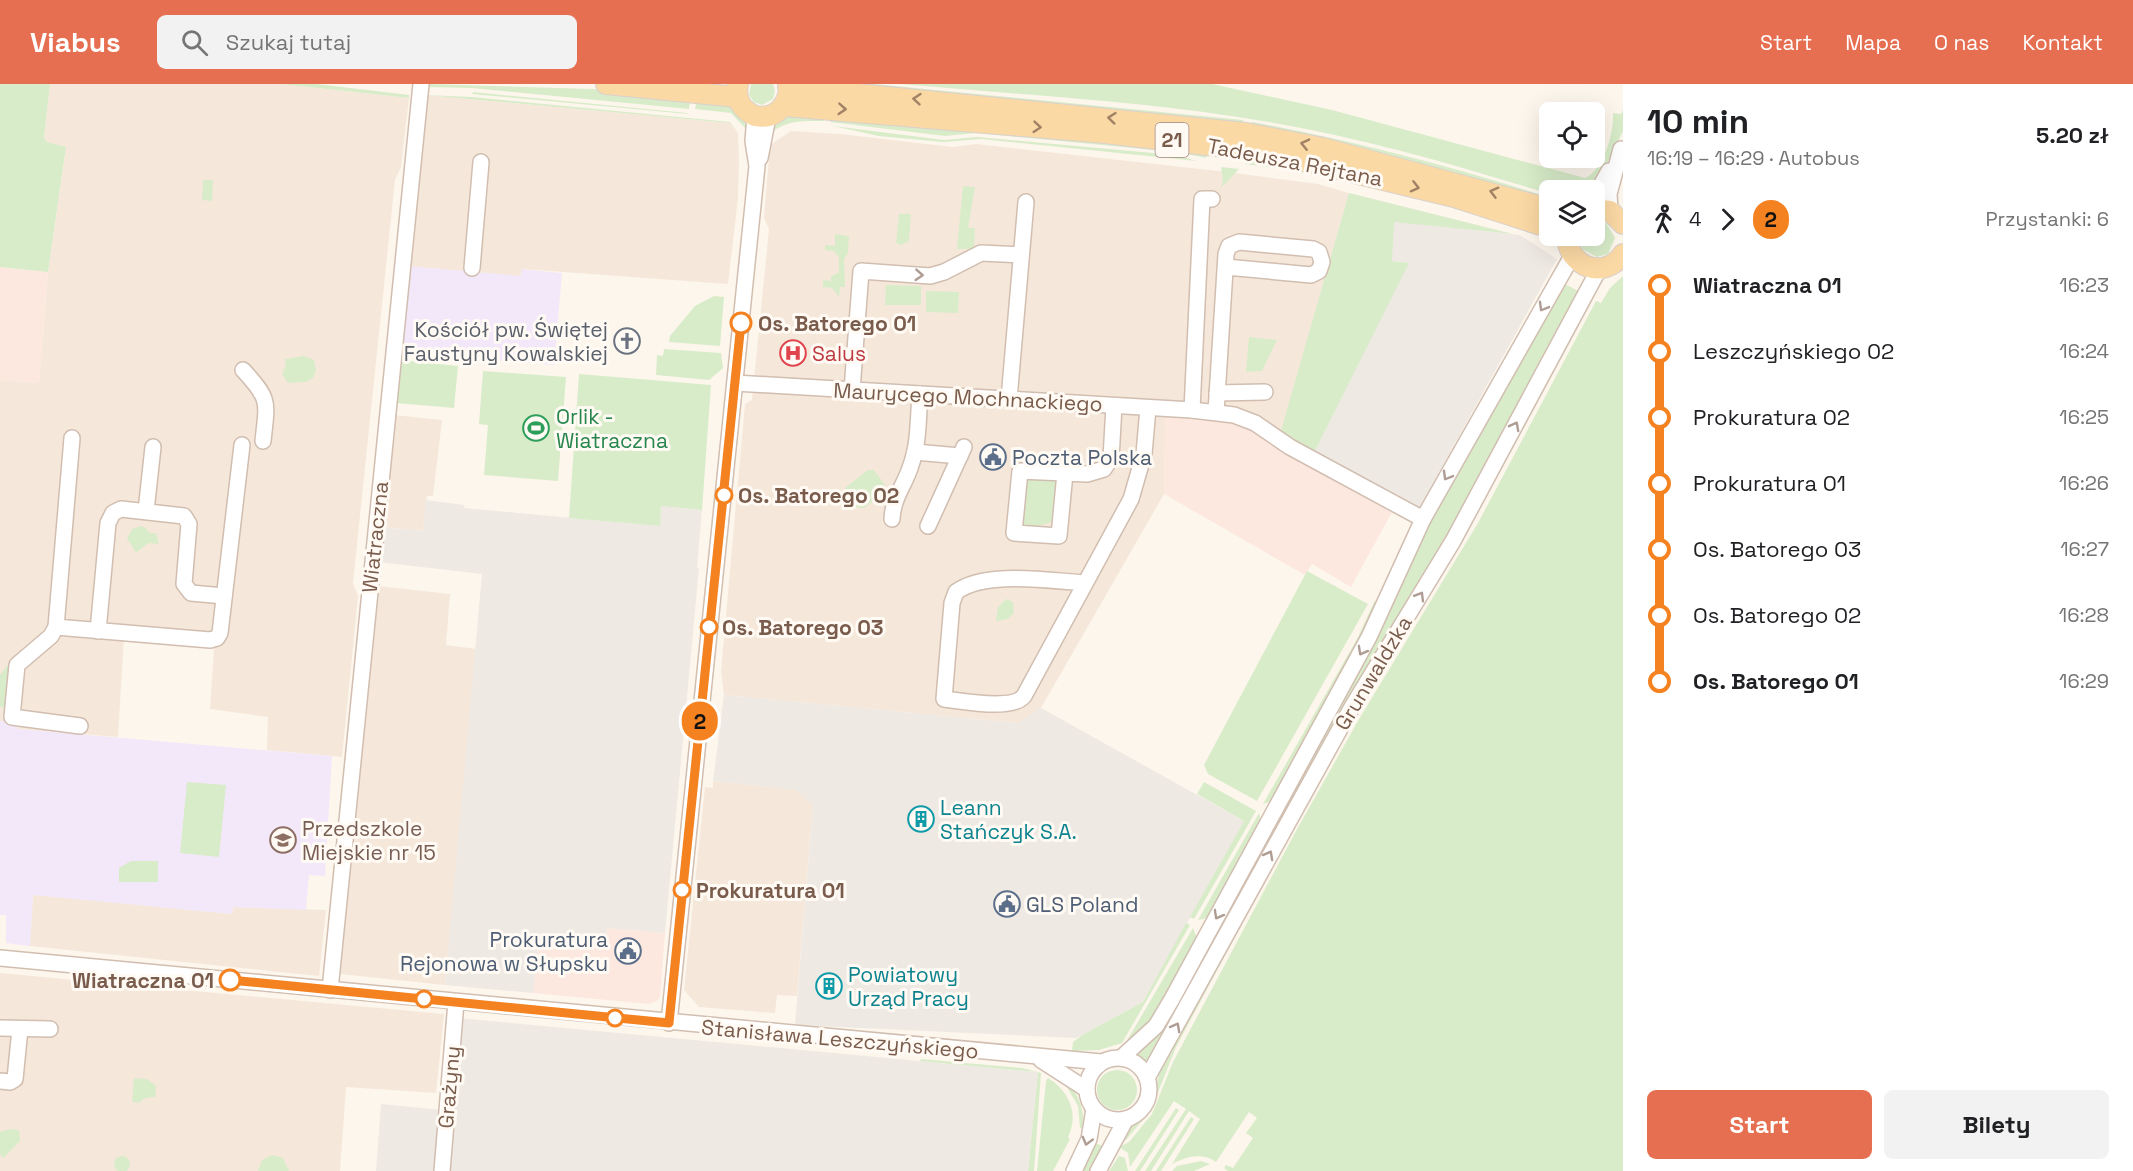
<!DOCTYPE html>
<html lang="pl">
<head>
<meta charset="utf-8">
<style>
  body { margin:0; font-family:"Space Grotesk",sans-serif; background:#f2f2f2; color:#202124; height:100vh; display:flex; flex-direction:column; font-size:22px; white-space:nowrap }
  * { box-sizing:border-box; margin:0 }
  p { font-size:20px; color:#757577 }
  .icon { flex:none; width:33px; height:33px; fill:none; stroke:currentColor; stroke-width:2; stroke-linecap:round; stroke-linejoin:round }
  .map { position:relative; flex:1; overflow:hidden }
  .side { display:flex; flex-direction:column; background:#fff; width:510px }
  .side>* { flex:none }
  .badge { padding:0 12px; border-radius:20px; font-size:21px; line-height:39px }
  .tools { position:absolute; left:1539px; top:18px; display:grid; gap:12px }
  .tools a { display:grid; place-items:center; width:66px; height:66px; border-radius:9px; background:#fff; box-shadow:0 6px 24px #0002; font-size:30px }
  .map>.badge { position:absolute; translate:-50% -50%; box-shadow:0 0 0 3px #fff }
  .legs { display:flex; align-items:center; gap:9px; height:66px; padding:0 24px; font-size:20px }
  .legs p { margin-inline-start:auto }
  .headline { display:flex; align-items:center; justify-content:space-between; height:102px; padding:0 24px }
  h1 { font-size:33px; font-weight:700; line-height:45px }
  .cta { display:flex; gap:12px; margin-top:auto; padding:12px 24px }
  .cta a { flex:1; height:69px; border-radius:9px; background:#e76f51; color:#fff; font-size:24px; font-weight:700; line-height:69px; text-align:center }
  .cta a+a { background:#f2f2f2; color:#202124 }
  ul { padding:0 24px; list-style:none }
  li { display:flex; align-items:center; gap:21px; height:66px; font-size:22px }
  li i { display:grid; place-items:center; width:9px; height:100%; margin:0 8px; background:currentColor }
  li i::after { content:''; width:15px; height:15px; margin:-8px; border:4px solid; border-radius:50%; background:#fff }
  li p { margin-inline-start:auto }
  li:first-child i { background:linear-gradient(#0000 50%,currentColor 0) }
  li:last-child i { background:linear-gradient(currentColor 50%,#0000 0) }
  header { display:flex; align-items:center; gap:36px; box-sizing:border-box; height:84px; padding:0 30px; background:#e76f51; color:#fff }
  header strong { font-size:28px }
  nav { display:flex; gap:33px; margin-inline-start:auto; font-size:21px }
  .search { width:420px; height:54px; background:#f2f2f2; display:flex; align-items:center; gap:15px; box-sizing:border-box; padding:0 21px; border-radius:9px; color:#757577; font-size:22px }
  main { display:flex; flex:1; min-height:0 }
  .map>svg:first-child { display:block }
  .residential { fill:#f5e8da }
  .commercial { fill:#fde8e0 }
  .industrial { fill:#efe9e4 }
  .education { fill:#f3e8fa }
  .green { fill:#d8ecc9 }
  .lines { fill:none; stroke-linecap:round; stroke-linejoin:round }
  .minor-casing { stroke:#d1beb0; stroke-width:18 }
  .major-casing { stroke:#dad1cd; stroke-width:22 }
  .minor { stroke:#fff; stroke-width:15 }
  .major { stroke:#fbd9a5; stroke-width:20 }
  .oneway { stroke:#a18267 }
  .oneway2 { stroke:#af9d94 }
  .line-1-casing { stroke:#fff; stroke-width:14 }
  .line-1 { stroke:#f58220; stroke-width:9 }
  .stop-1-dot { fill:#fff; stroke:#f58220; stroke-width:3 }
  .labels { text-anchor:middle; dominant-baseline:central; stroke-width:6; stroke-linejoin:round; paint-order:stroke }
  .shield { fill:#fffaf3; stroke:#a28b7f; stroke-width:1.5 }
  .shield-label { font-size:20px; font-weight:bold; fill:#7a5c4d }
  .street-label { font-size:21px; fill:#7a5c4d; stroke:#fffaf3 }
  .stop-label { font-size:21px; font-weight:bold; fill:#7a5c4d; stroke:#fffaf3; text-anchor:start }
  .worship-label { font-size:21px; fill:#5b616d; stroke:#fffaf3; text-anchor:end }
  .health-label { font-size:21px; fill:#be3a42; stroke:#fffaf3; text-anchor:start }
  .leisure-label { font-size:21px; fill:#27864d; stroke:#fffaf3; text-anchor:start }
  .service-label { font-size:21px; fill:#4e5e75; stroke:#fffaf3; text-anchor:start }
  .culture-label { font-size:21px; fill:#0d838f; stroke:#fffaf3; text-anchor:start }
  .education-label { font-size:21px; fill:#785e54; stroke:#fffaf3; text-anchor:start }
</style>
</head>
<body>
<header>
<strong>Viabus</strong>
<div class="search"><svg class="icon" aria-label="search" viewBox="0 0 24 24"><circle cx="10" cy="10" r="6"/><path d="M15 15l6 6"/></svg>Szukaj tutaj</div>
<nav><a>Start</a><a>Mapa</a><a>O nas</a><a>Kontakt</a></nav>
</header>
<main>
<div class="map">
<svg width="1623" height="1087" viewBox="0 0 1623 1087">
  <rect width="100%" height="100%" fill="#fdf6ec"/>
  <g class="residential">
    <path d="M50 0H281L409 14 401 83 395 96 353 499 358 512 342 673 267 666 268 633 210 625 214 563 124 553 118 653 18 645 17 642 0 637V296L39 299 48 188 66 64 47 58 44 54Z"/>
    <path d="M426 11 730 39 738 49 739 76 738 114 728 200 522 185 521 193 407 182Z"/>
    <path d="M791 47 840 50 953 63 976 60 1227 88 1318 100 1349 109 1278 360 1166 331 1164 410 1041 624 1018 639 724 611 721 587 745 320 752 316 769 145 764 134 770 61Z"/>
    <path d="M394 331 442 336 433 412H427L423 447 382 443Z"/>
    <path d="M378 502 450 510 446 561 477 565 445 901 340 890Z"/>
    <path d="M713 697 796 706 813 721 797 912 777 911 775 929 699 923 684 906 705 703 713 704Z"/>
    <path d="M33 810 232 830 233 823 326 826 319 892 30 862Z"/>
    <path d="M0 889 444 930 436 1009 346 1003 340 1087H0Z"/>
  </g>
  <g class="commercial">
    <path d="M0 183 48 188 39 299 0 296Z"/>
    <path d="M1165 331 1221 334 1243 339 1392 428 1351 503 1312 480 1305 491 1164 410Z"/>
    <path d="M607 844 665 849 660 912 657 917 649 920 533 909 539 853 606 859Z"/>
  </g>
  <g class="industrial">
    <path d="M1393 137 1520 151 1557 175 1418 426 1313 371 1408 179 1392 177Z"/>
    <path d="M426 416 464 421V424L659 442 661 422 702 426 697 484H699L665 849 607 844 606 860 539 853 533 909 445 901 482 490 378 478 382 443 423 447Z"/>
    <path d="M724 611 1018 639 1041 624 1244 737 1143 918 1076 954 795 941 813 721 796 706 713 697Z"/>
    <path d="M458 934 1038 988 1028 1087H444Z"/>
    <path d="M381 1020 443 1026 438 1087H376Z"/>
  </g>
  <g class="education">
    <path d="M407 182 521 192 522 185 562 189 554 281 400 267Z"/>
    <path d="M0 637 10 638V641L17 642 18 645 332 672 325 792 309 791 306 826 233 823 232 830 33 811 30 862 6 859V831H0Z"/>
  </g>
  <g class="green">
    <path d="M0 0H50L44 54 47 58 66 63 48 188 0 183Z"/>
    <path d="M281 0H317L409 11V14Z"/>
    <path d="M428 0 593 5 690 14 689 25 472 4 426 3Z"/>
    <path d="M751 0H773L775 7 773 15 762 21 754 18 749 11Z"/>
    <path d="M833 0H874L1243 36 1244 42Z"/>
    <path d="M901 0H1212L1332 26 1585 94C1604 86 1614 49 1613 29L1621 30 1623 26V47L1594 106H1550L1549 110C1456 81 1360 53 1263 37 1144 17 1022 11 901 0Z"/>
    <path d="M473 8 687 29 688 30 472 10Z"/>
    <path d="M425 11 472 13 730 38 738 49 730 39Z"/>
    <path d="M697 15C723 19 738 21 749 48L731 29 695 25Z"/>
    <path d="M824 30 823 37C801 37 788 36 770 49 778 26 804 31 824 30Z"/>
    <path d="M831 30 1203 67 1207 74 1175 68 976 49 945 52 830 38Z"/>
    <path d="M1252 38C1351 56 1449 82 1545 112V117L1250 43Z"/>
    <path d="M833 42 944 56 977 53 1175 71 1197 77 981 55 943 58 879 52Z"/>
    <path d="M1246 70 1281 77 1535 145 1533 150C1444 117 1338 92 1245 80Z"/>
    <path d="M1221 83 1239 85 1221 104 1223 96Z"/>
    <path d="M203 96H213L212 117 202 116Z"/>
    <path d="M963 102 975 103 968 144H975L974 165H957Z"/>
    <path d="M1349 109 1513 150 1394 138 1392 177 1409 179 1313 371 1280 350Z"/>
    <path d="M899 130H911L909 157 901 161 896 159Z"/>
    <path d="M1595 137 1606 139 1615 154 1608 170 1597 173 1582 165 1580 152H1594Z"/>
    <path d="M835 150 849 152 848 169 844 175 845 203H840L839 213 832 204 823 203V196L831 197V192L839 189V174L834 167 825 166V161L835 162Z"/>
    <path d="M1623 192V1087H1228L1224 1084 1226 1081 1233 1084 1253 1054 1246 1049 1257 1034 1249 1028 1216 1078C1202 1068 1186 1073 1172 1080L1200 1035 1189 1027 1151 1087H1145L1186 1025 1174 1017 1130 1083 1128 1069 1119 1063 1129 1058 1152 1030 1173 978 1296 747 1359 635 1478 439 1596 217 1601 219 1610 204Z"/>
    <path d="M1563 199 1580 208 1472 410 1146 980 1134 971Z"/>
    <path d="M886 201 921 202V221H885Z"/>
    <path d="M926 207 959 208 958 229 926 228Z"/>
    <path d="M714 212 724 213 720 262 669 258 670 252 695 222Z"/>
    <path d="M1590 214 1592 217 1461 460 1371 607 1301 730 1176 963 1151 1026 1126 1056 1121 1057 1128 1045 1150 1026 1161 983 1299 729Z"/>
    <path d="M1249 253 1277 256 1262 287 1246 288Z"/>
    <path d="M664 265 721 269 723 284 709 296 656 291 657 271 663 272Z"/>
    <path d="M304 272 314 276 316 286 313 294 305 298 288 299 282 290 286 282 285 275Z"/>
    <path d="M400 276 458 282 454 324 396 319Z"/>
    <path d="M483 287 566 293 558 397 484 391 488 341 479 340Z"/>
    <path d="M579 290 711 301 702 426 661 422 660 442 569 434Z"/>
    <path d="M868 386H874L885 401 882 411 864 424 852 423 845 404Z"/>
    <path d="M1059 392 1055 437 1025 446 1018 438 1023 393Z"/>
    <path d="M141 442 146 444 149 449H156L159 460 148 459 136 469 127 454 132 445Z"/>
    <path d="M1307 487 1368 520 1257 717 1208 690 1204 681Z"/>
    <path d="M1006 515 1013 518 1014 529 1008 535 996 537 998 523Z"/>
    <path d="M1375 516 1376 522 1364 547 1272 717 1263 720 1357 555Z"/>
    <path d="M10 578 7 624 0 623V591Z"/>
    <path d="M187 698 226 701 219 773 180 769Z"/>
    <path d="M1204 698 1256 727 1194 835 1190 833 1244 737 1197 710Z"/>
    <path d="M1259 729 1261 737 1208 834 1198 836Z"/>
    <path d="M131 777H158V798H119V784Z"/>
    <path d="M1186 839 1190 841 1122 959 1099 966 1072 967 1073 958 1082 951 1143 918Z"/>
    <path d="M1193 844 1197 854 1150 938 1125 960Z"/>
    <path d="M921 975 1022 984 1041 989 1034 1087H1028L1038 988 920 977Z"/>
    <circle cx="1117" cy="1006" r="20"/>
    <path d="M134 994 147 995 156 1002 155 1013 145 1014 139 1019 132 1018Z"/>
    <path d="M1048 994C1070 1008 1079 1030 1068 1053L1070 1055 1053 1087H1037L1046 997Z"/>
    <path d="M1065 1000C1081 1008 1084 1030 1084 1045L1080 1044 1078 1022Z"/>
    <path d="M1176 1024 1179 1026 1140 1087H1135Z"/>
    <path d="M1191 1033 1194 1035 1161 1087H1156Z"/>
    <path d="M11 1045 19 1046 20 1057 3 1074 0 1070V1048Z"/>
    <path d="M1094 1059 1104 1062 1091 1087H1080Z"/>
    <path d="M272 1071 283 1074 289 1087H258L262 1076Z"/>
    <circle cx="122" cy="1080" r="8"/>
    <path d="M1119 1072 1125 1074 1128 1087H1109Z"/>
    <path d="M1201 1077 1210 1080 1194 1087H1172L1177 1082Z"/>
  </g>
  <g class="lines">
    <g class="minor-casing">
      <g id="minor">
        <path d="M760 74 768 33"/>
        <path d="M1594 114 1609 87"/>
        <path d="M1610 127 1609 110 1621 65"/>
        <path d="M472 184 481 78"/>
        <path d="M243 286C271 316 267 318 263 357"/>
        <path d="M735 299 1192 326 1234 331 1255 339 1290 363 1423 435"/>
        <path d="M852 306 861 187 930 192 944 188 981 169 1021 171"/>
        <path d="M1217 309 1265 308"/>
        <path d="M1009 315 1026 118"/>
        <path d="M1192 326 1202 115H1212"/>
        <path d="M1216 328 1226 170 1229 162 1239 158 1313 165 1319 168 1322 178 1319 187 1311 191 1226 183"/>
        <path d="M72 354 56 543 210 556 217 554 220 549 242 361"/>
        <path d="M915 368 960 372"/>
        <path d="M1065 389 1059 452 1014 449 1020 387 1087 390 1104 385 1111 374 1114 322"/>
        <path d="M146 427 153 363"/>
        <path d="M892 435C893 413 905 401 911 381 919 359 918 334 920 310"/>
        <path d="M928 442 964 363"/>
        <path d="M1085 499C1050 497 985 486 956 508L952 519 944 615C963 617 1012 627 1024 612L1131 415 1144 370 1148 324"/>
        <path d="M56 543 51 552 17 581 12 633 80 642"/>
        <path d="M98 547 108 439 113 429 121 425 184 432 189 440 184 500 191 509 224 512"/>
        <path d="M0 874 1101 978"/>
        <path d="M330 906 421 0"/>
        <path d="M669 939 757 82 753 57 755 32"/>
        <path d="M0 944 50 945"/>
        <path d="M1121 974 1156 942 1172 915 1369 553 1423 435 1572 172"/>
        <circle cx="1118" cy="1005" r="31"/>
        <path d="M1041 976 1086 1005"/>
        <path d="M1147 994 1352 623 1453 457 1599 185"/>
        <path d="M0 997 10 998 15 995 20 945"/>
        <path d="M442 1087 456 918"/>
        <path d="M1074 1087 1089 1055 1094 1025"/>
        <path d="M1098 1087 1126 1035"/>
      </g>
    </g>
    <g class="major-casing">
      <g id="major">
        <path d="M606 0 737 13"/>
        <path d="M738 0C735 16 741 25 755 32 771 35 783 28 788 11"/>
        <path d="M788 3 1246 49 1323 64 1550 125"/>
        <path d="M784 22 1105 49 1267 68 1454 113 1550 144"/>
        <path d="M1594 125 1610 127 1623 140"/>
        <path d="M1567 152C1568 183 1604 197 1623 170"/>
      </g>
    </g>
    <use href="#minor" class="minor"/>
    <use href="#major" class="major"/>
  </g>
  <defs><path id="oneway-chevron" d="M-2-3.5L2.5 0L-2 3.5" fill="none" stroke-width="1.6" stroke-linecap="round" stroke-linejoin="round" transform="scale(1.5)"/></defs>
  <g class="oneway">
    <use href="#oneway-chevron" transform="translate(917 15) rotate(-175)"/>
    <use href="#oneway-chevron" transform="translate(842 25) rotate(4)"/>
    <use href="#oneway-chevron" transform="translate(1112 34) rotate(-174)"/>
    <use href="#oneway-chevron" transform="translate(1037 43) rotate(5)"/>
    <use href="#oneway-chevron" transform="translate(1305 60) rotate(-167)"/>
    <use href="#oneway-chevron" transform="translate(1415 103) rotate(14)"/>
    <use href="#oneway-chevron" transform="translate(1494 108) rotate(-165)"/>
  </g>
  <g class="oneway2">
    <use href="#oneway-chevron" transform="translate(919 191) rotate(4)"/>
    <use href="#oneway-chevron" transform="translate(1543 223) rotate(120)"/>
    <use href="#oneway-chevron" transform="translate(1515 342) rotate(-62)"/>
    <use href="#oneway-chevron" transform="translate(1447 392) rotate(120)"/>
    <use href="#oneway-chevron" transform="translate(1420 512) rotate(-59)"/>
    <use href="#oneway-chevron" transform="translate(1362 567) rotate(119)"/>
    <use href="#oneway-chevron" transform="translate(1269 771) rotate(-61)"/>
    <use href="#oneway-chevron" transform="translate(1218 831) rotate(119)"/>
    <use href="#oneway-chevron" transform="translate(1176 943) rotate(-61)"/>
    <use href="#oneway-chevron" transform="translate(1087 1057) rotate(105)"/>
  </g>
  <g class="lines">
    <g class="line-1-casing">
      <path id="line-1" d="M230 896 669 939 741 239"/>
    </g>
    <use href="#line-1" class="line-1"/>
  </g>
  <defs>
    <g id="church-ring" transform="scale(1.35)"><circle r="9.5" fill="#fffaf3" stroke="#6b7280" stroke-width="1.5"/><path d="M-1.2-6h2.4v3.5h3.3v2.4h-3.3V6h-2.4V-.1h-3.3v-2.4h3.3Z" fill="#6b7280"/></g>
    <g id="hospital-ring" transform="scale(1.35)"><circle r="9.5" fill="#fffaf3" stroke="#e0444e" stroke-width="1.5"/><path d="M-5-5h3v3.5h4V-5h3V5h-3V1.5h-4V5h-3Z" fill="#e0444e"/></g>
    <g id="stadium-ring" transform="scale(1.35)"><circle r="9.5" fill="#fffaf3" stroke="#2e9e5b" stroke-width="1.5"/><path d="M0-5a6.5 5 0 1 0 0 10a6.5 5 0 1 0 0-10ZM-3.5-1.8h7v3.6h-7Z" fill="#2e9e5b"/></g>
    <g id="civic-ring" transform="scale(1.35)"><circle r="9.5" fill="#fffaf3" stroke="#5c6f8a" stroke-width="1.5"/><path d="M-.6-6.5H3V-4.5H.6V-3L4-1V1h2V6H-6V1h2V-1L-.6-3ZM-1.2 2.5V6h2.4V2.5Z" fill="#5c6f8a"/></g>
    <g id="building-ring" transform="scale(1.35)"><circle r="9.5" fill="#fffaf3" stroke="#0f9aa8" stroke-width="1.5"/><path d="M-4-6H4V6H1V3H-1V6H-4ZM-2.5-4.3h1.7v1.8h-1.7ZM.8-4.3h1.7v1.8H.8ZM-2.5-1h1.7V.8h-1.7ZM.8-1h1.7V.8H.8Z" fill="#0f9aa8"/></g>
    <g id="school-ring" transform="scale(1.35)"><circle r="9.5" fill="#fffaf3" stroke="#8d6e63" stroke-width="1.5"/><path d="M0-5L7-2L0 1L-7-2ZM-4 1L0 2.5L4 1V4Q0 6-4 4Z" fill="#8d6e63"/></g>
  </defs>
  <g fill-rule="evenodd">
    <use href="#church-ring" x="627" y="257"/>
    <use href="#hospital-ring" x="793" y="269"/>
    <use href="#stadium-ring" x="536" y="344"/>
    <use href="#civic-ring" x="993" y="373"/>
    <use href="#building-ring" x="921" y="735"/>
    <use href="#school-ring" x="283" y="756"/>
    <use href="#civic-ring" x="1007" y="820"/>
    <use href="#civic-ring" x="628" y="867"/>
    <use href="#building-ring" x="829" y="902"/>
  </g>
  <g class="stop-1-dot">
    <circle cx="741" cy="239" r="10"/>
    <circle cx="724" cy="411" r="8"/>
    <circle cx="709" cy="543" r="8"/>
    <circle cx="682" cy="806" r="8"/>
    <circle cx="230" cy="896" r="10"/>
    <circle cx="424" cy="915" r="8"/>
    <circle cx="615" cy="934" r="8"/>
  </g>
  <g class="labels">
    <rect class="shield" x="1155.5" y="39" width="33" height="34" rx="4.5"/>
    <g class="shield-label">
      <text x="1172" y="56">21</text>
    </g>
    <g class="street-label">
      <text transform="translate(1295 78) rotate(11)">Tadeusza Rejtana</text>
      <text transform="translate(968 313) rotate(3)">Maurycego Mochnackiego</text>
      <text transform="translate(375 453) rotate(-84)">Wiatraczna</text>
      <text transform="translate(1373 589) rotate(-59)">Grunwaldzka</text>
      <text transform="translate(840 955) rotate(5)">Stanisława Leszczyńskiego</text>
      <text transform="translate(449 1003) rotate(-85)">Grażyny</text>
    </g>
    <g class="stop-label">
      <text x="758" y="239">Os. Batorego 01</text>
      <text x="738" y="411">Os. Batorego 02</text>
      <text x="722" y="543">Os. Batorego 03</text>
      <text x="696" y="806">Prokuratura 01</text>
      <text x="214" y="896" text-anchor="end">Wiatraczna 01</text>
    </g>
    <g class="worship-label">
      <text x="608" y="245">Kościół pw. Świętej<tspan x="608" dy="24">Faustyny Kowalskiej</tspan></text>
    </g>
    <g class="health-label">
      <text x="812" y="269">Salus</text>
    </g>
    <g class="leisure-label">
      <text x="556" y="332">Orlik -<tspan x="556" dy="24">Wiatraczna</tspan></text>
    </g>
    <g class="service-label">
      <text x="1012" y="373">Poczta Polska</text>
      <text x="1026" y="820">GLS Poland</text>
      <text x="608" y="855" text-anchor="end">Prokuratura<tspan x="608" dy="24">Rejonowa w Słupsku</tspan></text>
    </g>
    <g class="culture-label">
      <text x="940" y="723">Leann<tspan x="940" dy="24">Stańczyk S.A.</tspan></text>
      <text x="848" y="890">Powiatowy<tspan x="848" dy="24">Urząd Pracy</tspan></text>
    </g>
    <g class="education-label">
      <text x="302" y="744">Przedszkole<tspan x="302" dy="24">Miejskie nr 15</tspan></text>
    </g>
  </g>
</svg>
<div class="tools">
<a><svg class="icon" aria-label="locate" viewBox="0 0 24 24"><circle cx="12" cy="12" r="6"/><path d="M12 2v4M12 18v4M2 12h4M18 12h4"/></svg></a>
<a><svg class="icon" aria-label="layers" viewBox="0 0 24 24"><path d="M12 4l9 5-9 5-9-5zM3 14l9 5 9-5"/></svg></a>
</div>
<b class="badge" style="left:700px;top:637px;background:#f58220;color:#111">2</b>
</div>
<section class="side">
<div class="headline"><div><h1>10 min</h1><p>16:19 – 16:29 · Autobus</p></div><b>5.20 zł</b></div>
<div class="legs"><svg class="icon" aria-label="walk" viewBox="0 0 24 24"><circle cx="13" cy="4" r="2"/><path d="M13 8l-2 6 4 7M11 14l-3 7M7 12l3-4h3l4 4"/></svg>4<svg class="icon" aria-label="forward" viewBox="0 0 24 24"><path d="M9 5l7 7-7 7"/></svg><b class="badge" style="background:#f58220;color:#111">2</b><p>Przystanki: 6</p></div>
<ul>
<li><i style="color:#f58220"></i><b>Wiatraczna 01</b><p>16:23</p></li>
<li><i style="color:#f58220"></i><span>Leszczyńskiego 02</span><p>16:24</p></li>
<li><i style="color:#f58220"></i><span>Prokuratura 02</span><p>16:25</p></li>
<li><i style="color:#f58220"></i><span>Prokuratura 01</span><p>16:26</p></li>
<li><i style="color:#f58220"></i><span>Os. Batorego 03</span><p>16:27</p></li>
<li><i style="color:#f58220"></i><span>Os. Batorego 02</span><p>16:28</p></li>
<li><i style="color:#f58220"></i><b>Os. Batorego 01</b><p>16:29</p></li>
</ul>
<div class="cta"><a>Start</a><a>Bilety</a></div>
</section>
</main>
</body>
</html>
